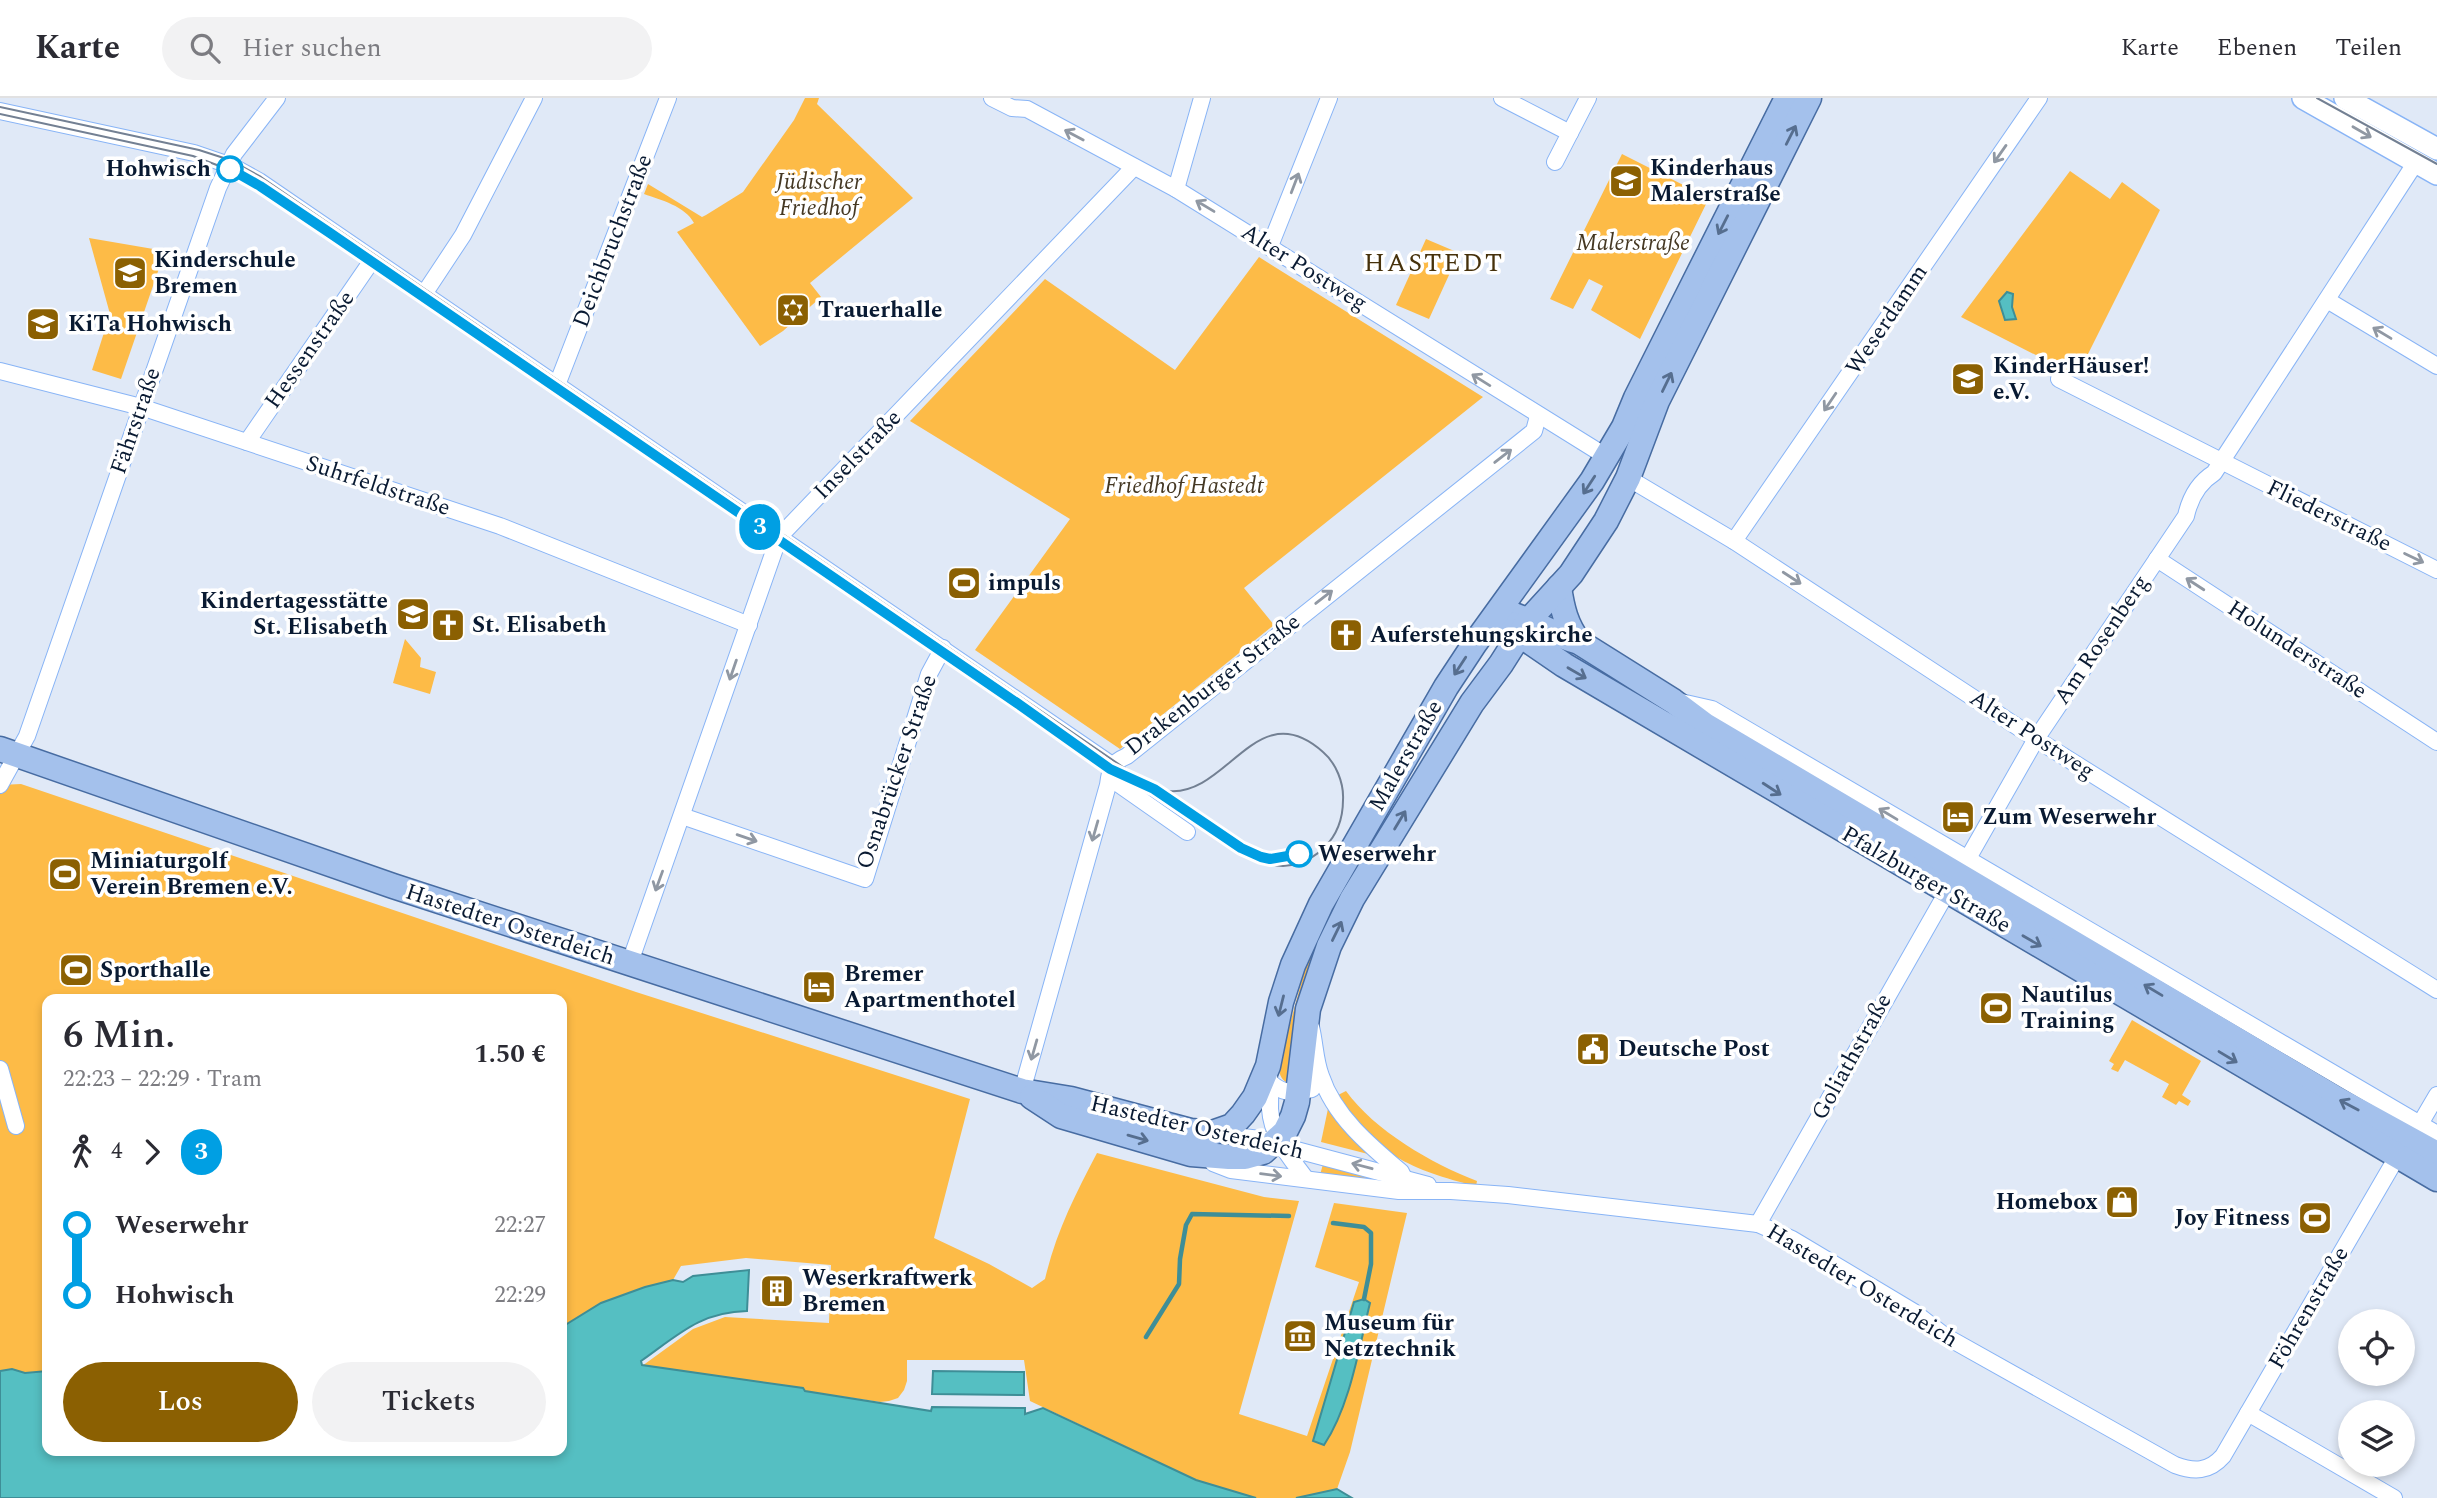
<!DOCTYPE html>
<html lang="de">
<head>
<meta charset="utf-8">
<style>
  body { margin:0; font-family:Spectral,serif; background:#f2f2f3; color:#2b2b33; height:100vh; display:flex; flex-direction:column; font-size:26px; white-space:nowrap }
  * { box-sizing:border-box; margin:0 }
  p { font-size:23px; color:#7c7c81 }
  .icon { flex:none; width:38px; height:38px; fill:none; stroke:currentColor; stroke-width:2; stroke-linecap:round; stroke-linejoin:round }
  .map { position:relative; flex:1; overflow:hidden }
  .drawer { position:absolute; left:42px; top:896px; width:525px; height:462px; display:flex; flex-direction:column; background:#fff; border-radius:14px; box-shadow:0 4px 10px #0003 }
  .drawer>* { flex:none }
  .badge { padding:0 14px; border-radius:23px; font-size:24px; line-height:46px }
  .controls { position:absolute; left:2338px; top:1211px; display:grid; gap:14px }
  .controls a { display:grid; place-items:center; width:77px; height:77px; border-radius:50%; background:#fff; box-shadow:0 4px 10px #0003; font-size:35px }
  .map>.badge { position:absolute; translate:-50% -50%; box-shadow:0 0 0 4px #fff }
  .legs { display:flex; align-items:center; gap:10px; height:77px; padding:0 21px; font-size:23px }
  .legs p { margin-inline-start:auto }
  .overview { display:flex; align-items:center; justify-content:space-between; height:119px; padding:0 21px }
  h1 { font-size:38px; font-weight:600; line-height:52px }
  .action { display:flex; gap:14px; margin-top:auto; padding:14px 21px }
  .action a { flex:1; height:80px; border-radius:42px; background:#8b6002; color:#fff; font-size:28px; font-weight:600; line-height:80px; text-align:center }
  .action a+a { background:#f2f2f3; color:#2b2b33 }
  ul { padding:0 21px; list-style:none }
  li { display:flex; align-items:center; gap:24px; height:70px; font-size:26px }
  li i { display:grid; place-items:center; width:10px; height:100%; margin:0 9px; background:currentColor }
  li i::after { content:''; width:18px; height:18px; margin:-9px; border:5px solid; border-radius:50%; background:#fff }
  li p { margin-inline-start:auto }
  li:first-child i { background:linear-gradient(#0000 50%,currentColor 0) }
  li:last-child i { background:linear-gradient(currentColor 50%,#0000 0) }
  header { display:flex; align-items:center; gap:42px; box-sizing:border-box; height:98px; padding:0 35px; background:#fff; border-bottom:2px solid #e1e1e2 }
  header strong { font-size:33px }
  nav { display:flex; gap:38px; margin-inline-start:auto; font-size:24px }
  .search { width:490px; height:63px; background:#f2f2f3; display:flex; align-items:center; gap:18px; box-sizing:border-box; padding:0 24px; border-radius:38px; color:#7c7c81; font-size:26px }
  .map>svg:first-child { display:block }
  .green { fill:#fdbb47 }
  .water { fill:#55bfc2; stroke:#3e8e97; stroke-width:2 }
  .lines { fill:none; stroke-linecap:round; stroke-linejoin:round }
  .stream { stroke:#3e8e97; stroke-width:4.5 }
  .minor-casing { stroke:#88b4f6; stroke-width:18 }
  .secondary-casing { stroke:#88b4f6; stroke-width:24 }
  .primary-casing { stroke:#476ca2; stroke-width:27 }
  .minor { stroke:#fff; stroke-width:16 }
  .secondary { stroke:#fff; stroke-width:21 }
  .primary { stroke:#a4c1ec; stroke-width:24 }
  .tram { stroke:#738093; stroke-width:2 }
  .oneway { stroke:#9098a3 }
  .oneway2 { stroke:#566e8f }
  .line-1-casing { stroke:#fff; stroke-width:16 }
  .line-1 { stroke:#009fe3; stroke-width:10 }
  .stop-1-dot { fill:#fff; stroke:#009fe3; stroke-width:3.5 }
  .labels { text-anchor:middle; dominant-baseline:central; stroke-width:7; stroke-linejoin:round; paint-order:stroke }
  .poi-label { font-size:23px; font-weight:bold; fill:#091a32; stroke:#fff; text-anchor:start }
  .stop-label { font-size:23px; font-weight:bold; fill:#091a32; stroke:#fff; text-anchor:end }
  .park-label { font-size:23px; font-style:italic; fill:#453823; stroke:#fff }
  .street-label { font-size:23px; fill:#091a32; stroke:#fff }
  .quarter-label { font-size:26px; letter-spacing:2px; fill:#46310b; stroke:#fff }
</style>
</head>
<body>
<header>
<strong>Karte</strong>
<div class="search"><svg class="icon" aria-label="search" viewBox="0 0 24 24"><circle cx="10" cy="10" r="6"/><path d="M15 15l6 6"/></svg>Hier suchen</div>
<nav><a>Karte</a><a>Ebenen</a><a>Teilen</a></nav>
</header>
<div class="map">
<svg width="2437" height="1400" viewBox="0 0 2437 1400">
  <rect width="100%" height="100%" fill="#e0e9f7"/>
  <g class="green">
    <path d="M805 0H819L817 6 913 100 810 185 821 199 783 233 760 248 677 134 694 125C685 108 661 102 644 96L648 86 702 119 706 117 743 94 794 22Z"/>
    <path d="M1622 56 1709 100 1640 241 1591 212 1603 188 1589 181 1573 211 1550 201Z"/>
    <path d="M2070 73 2110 101 2122 84 2160 112 2077 278 1961 219Z"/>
    <path d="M89 140 165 153 121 281 92 272 110 216Z"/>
    <path d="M1426 141 1459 155 1429 221 1396 207Z"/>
    <path d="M1259 159 1483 299 1244 490 1274 527 1120 651 975 552 1070 421 910 323 1045 181 1175 272Z"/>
    <path d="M405 541 421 560 420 569 436 574 430 596 393 585Z"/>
    <path d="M21 686 636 894 970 1001 934 1140 989 1166 1032 1190 1045 1181C1056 1134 1075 1097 1097 1055L1264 1099 1299 1103 1239 1316 1307 1338 1359 1184 1315 1169 1334 1105 1407 1115 1350 1354 1337 1391 1296 1400H1256L1196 1382 1030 1303 1024 1262H907V1283L904 1292 898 1300 889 1303 880 1304 805 1293 803 1290 642 1268 693 1231 725 1219 829 1225 831 1167 746 1160 681 1168 673 1182C633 1192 596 1206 562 1229V901H47V1273L25 1275 12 1271 0 1273V687Z"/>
    <path d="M1315 835 1320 838 1301 890 1290 986C1279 982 1278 973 1280 962Z"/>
    <path d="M2132 922 2201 963 2182 997 2191 1003 2188 1008 2179 1003 2176 1007 2162 999 2169 986 2125 962 2118 974 2111 971 2114 966 2109 963Z"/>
    <path d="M1346 993C1374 1032 1432 1066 1477 1083L1476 1088C1411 1072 1374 1056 1338 997Z"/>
    <path d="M1329 1006 1369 1055 1368 1056 1321 1044Z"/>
    <path d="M1323 1066 1409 1087 1320 1077Z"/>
  </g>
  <g class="water">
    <path d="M2007 194 2013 196 2012 209 2016 221 2005 222 1999 203Z"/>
    <path d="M749 1172 747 1213C700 1214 678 1237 641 1263L642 1267 803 1290 805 1293 931 1313 932 1309 1025 1310V1316L1043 1310 1196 1382 1256 1400H0V1273L12 1271 25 1275 47 1273V1353H562V1229L601 1205 645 1189 673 1182 683 1184 693 1178Z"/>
    <path d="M1364 1201 1370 1205C1359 1250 1350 1308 1324 1347L1313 1343 1354 1204Z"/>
    <path d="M933 1273 1024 1274V1297L932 1296Z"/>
    <path d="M1337 1391 1352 1400H1296Z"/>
  </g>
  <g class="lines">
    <g class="stream">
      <path d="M1333 1125 1364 1129 1371 1135V1166L1364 1201"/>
      <path d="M1146 1239 1179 1186 1180 1161 1186 1127 1192 1116 1289 1118"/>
    </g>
    <g class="minor-casing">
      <g id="minor">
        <path d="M992 0 1012 10 1027 11 1176 91 1607 359"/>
        <path d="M1502 0 1570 35"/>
        <path d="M0 13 194 55 232 68 259 83 1112 667 1117 685 1187 734"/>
        <path d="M1555 64 1588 0"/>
        <path d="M1176 91 1202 0"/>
        <path d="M1270 148 1329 0"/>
        <path d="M424 196 463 137 534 0"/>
        <path d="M2327 202 2437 268"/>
        <path d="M0 273 141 309 500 428 749 527"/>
        <path d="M2059 281 2437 472"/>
        <path d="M557 287 668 0"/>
        <path d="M247 344 373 161"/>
        <path d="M1628 380 1734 443 2036 641 2437 892"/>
        <path d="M1734 443 2039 0"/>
        <path d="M2157 461 2437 644"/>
        <path d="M1681 604 1712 611 2437 1036"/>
        <path d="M0 687 27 638 218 90 234 56 277 0"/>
        <path d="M682 718 865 781 929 576 943 550"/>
        <path d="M1967 762 2036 641 2186 418C2190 400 2198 385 2214 375L2416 64"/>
        <path d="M629 867 779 439 1134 69"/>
        <path d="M1311 929C1315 945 1315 963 1321 978 1334 1018 1370 1048 1401 1074L1403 1078"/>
        <path d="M0 971 16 1028"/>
        <path d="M1268 972C1271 985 1270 998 1270 1011 1272 1040 1290 1059 1306 1081"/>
        <path d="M1271 985C1284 997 1296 995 1312 991L1320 977"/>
        <path d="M1022 993 1108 687C1110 670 1111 665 1127 658L1534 333 1538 318"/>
        <path d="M2420 1026 2437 997"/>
        <path d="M1217 1036 1277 1043 1289 1050 1428 1087"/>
        <path d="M1213 1065 1231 1072 1399 1093H1451L1508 1097 1758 1126 1792 1141 1914 1214 1945 1238 2175 1367C2194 1374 2209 1374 2223 1358L2401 1052"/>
        <path d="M1758 1126 1947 794"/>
        <path d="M2248 1315 2394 1400"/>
      </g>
    </g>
    <g class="secondary-casing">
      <g id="secondary">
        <path d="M2303 0 2437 76"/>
        <path d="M2345 0 2437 51"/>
      </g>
    </g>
    <g class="primary-casing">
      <g id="primary">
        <path d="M1559 489C1562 510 1566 527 1579 544"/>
        <path d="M1514 517C1537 525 1556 538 1579 544L1673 603 1705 627 2339 1002 2437 1056"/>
        <path d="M1511 526 1520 537 1564 567 2437 1081"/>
        <path d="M0 651 393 788 1022 993 1071 1001 1191 1033 1212 1035 1232 1028 1243 1016 1255 999 1268 968 1281 904 1293 867 1321 806 1446 589 1475 545 1592 383 1624 329 1636 300 1787 0"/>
        <path d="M1032 999 1061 1018 1191 1056 1229 1059H1245L1263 1054 1285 1034 1293 1018 1297 1004 1308 911 1329 848 1352 801 1472 605 1501 566 1529 522 1571 476 1606 423 1628 380 1657 303 1809 0"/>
      </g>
    </g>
    <use href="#minor" class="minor"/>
    <use href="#secondary" class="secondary"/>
    <use href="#primary" class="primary"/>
    <g class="tram">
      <path d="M2317 0 2437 66"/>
      <path d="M0 9 199 52 230 62 261 79C558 285 856 489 1155 691 1176 706 1199 721 1221 736 1236 747 1252 761 1270 766 1290 772 1310 763 1324 750 1337 737 1343 720 1343 702 1344 685 1336 665 1323 654 1257 595 1228 698 1169 693 1119 689 1075 646 1036 618L238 75 193 58 0 16"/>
    </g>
  </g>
  <defs><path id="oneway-shaft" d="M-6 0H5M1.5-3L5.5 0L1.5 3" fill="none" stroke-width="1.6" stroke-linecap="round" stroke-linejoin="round" transform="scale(1.75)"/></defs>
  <g class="oneway">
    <use href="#oneway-shaft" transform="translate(2362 34) rotate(30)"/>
    <use href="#oneway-shaft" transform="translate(1074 37) rotate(-152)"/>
    <use href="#oneway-shaft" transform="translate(2000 56) rotate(125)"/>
    <use href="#oneway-shaft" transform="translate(1295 85) rotate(-69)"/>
    <use href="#oneway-shaft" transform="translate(1205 108) rotate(-149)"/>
    <use href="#oneway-shaft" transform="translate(2382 235) rotate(-149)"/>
    <use href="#oneway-shaft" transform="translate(1481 282) rotate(-148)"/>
    <use href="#oneway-shaft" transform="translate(1830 304) rotate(124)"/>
    <use href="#oneway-shaft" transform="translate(1503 358) rotate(-38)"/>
    <use href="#oneway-shaft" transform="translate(2414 460) rotate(26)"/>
    <use href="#oneway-shaft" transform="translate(1792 480) rotate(33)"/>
    <use href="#oneway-shaft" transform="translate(2195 486) rotate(-147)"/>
    <use href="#oneway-shaft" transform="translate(1324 499) rotate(-38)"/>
    <use href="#oneway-shaft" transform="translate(733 572) rotate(109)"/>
    <use href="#oneway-shaft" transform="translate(1888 716) rotate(-149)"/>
    <use href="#oneway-shaft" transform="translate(1095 733) rotate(106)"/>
    <use href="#oneway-shaft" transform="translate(747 740) rotate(19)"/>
    <use href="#oneway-shaft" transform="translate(659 783) rotate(110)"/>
    <use href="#oneway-shaft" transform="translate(1034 952) rotate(106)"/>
    <use href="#oneway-shaft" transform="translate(1362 1068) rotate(-165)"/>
    <use href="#oneway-shaft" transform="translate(1271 1077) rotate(7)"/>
  </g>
  <g class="oneway2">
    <use href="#oneway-shaft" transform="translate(1791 37) rotate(-63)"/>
    <use href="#oneway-shaft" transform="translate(1723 127) rotate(117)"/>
    <use href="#oneway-shaft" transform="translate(1667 284) rotate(-64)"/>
    <use href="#oneway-shaft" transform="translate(1589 387) rotate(123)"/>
    <use href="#oneway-shaft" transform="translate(1460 568) rotate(123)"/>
    <use href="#oneway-shaft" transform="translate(1577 575) rotate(30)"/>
    <use href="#oneway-shaft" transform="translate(1772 691) rotate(33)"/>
    <use href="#oneway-shaft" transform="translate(1400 722) rotate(-59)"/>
    <use href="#oneway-shaft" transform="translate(1337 833) rotate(-64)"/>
    <use href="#oneway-shaft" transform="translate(2032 843) rotate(30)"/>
    <use href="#oneway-shaft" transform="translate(2153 892) rotate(-149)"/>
    <use href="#oneway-shaft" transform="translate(1281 908) rotate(104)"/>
    <use href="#oneway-shaft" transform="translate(2228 959) rotate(31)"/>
    <use href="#oneway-shaft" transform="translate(2349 1007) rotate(-152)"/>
    <use href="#oneway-shaft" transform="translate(1138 1040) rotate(16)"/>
  </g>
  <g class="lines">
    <g class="line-1-casing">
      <path id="line-1" d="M230 71 260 88 330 135 1017 605 1110 671 1154 691 1241 750 1261 759 1270 761 1299 756"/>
    </g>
    <use href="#line-1" class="line-1"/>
  </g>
  <defs>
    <g id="school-square" transform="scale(1.75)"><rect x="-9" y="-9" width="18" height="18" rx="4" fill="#8b6002" stroke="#fff"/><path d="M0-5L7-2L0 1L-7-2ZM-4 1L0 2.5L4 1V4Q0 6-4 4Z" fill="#fff"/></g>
    <g id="synagogue-square" transform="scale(1.75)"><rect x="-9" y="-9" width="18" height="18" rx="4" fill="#8b6002" stroke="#fff"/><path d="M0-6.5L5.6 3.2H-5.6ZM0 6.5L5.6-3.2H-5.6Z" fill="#fff"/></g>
    <g id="stadium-square" transform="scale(1.75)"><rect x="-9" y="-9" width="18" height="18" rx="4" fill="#8b6002" stroke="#fff"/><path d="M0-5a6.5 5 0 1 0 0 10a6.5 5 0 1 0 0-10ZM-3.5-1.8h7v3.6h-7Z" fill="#fff"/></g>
    <g id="church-square" transform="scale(1.75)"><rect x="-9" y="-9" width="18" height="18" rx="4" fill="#8b6002" stroke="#fff"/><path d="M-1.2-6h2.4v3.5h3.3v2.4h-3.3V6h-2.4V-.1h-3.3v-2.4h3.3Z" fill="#fff"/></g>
    <g id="hotel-square" transform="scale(1.75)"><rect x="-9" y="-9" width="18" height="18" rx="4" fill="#8b6002" stroke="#fff"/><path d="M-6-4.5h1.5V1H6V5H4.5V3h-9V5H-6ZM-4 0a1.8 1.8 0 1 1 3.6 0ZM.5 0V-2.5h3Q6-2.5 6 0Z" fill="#fff"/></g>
    <g id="civic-square" transform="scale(1.75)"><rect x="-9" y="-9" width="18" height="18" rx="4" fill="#8b6002" stroke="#fff"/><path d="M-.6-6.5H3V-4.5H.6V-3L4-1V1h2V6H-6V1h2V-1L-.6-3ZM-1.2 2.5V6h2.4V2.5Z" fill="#fff"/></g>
    <g id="shop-square" transform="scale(1.75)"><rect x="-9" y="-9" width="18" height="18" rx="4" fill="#8b6002" stroke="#fff"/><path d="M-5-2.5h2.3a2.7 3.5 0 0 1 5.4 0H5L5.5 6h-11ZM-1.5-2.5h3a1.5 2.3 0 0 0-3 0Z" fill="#fff"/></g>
    <g id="building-square" transform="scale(1.75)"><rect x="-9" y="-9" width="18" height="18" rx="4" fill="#8b6002" stroke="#fff"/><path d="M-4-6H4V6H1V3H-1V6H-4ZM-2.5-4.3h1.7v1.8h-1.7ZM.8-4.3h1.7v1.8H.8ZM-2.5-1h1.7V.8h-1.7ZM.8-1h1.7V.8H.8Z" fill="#fff"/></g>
    <g id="museum-square" transform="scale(1.75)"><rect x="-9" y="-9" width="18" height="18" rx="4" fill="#8b6002" stroke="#fff"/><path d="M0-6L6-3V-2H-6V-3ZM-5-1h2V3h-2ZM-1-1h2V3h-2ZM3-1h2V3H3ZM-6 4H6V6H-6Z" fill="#fff"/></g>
  </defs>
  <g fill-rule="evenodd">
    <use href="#school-square" x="1626" y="83"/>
    <use href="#school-square" x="130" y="175"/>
    <use href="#synagogue-square" x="793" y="212"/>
    <use href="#school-square" x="43" y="226"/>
    <use href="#school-square" x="1968" y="281"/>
    <use href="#stadium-square" x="964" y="485"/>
    <use href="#school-square" x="413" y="516"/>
    <use href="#church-square" x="448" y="527"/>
    <use href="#church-square" x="1346" y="537"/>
    <use href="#hotel-square" x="1958" y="719"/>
    <use href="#stadium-square" x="65" y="776"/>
    <use href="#stadium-square" x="76" y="872"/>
    <use href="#hotel-square" x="819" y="889"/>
    <use href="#stadium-square" x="1996" y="910"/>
    <use href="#civic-square" x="1593" y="951"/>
    <use href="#shop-square" x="2122" y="1104"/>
    <use href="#stadium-square" x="2315" y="1120"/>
    <use href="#building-square" x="777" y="1193"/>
    <use href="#museum-square" x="1300" y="1238"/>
  </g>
  <g class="stop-1-dot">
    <circle cx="230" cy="71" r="12"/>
    <circle cx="1299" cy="756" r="12"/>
  </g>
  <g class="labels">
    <g class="poi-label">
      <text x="1650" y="70">Kinderhaus<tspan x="1650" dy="26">Malerstraße</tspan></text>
      <text x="154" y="162">Kinderschule<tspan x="154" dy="26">Bremen</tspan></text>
      <text x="818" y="212">Trauerhalle</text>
      <text x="68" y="226">KiTa Hohwisch</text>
      <text x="1993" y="268">KinderHäuser!<tspan x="1993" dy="26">e.V.</tspan></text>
      <text x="988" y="485">impuls</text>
      <text x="388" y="503" text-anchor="end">Kindertagesstätte<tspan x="388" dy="26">St. Elisabeth</tspan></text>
      <text x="472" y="527">St. Elisabeth</text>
      <text x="1370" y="537">Auferstehungskirche</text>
      <text x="1982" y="719">Zum Weserwehr</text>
      <text x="90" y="763">Miniaturgolf<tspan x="90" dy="26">Verein Bremen e.V.</tspan></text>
      <text x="100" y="872">Sporthalle</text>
      <text x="844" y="876">Bremer<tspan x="844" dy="26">Apartmenthotel</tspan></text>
      <text x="2021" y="897">Nautilus<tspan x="2021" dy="26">Training</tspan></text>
      <text x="1618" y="951">Deutsche Post</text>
      <text x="2098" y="1104" text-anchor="end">Homebox</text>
      <text x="2290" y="1120" text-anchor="end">Joy Fitness</text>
      <text x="802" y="1180">Weserkraftwerk<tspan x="802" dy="26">Bremen</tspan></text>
      <text x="1324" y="1225">Museum für<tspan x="1324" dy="26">Netztechnik</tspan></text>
    </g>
    <g class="stop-label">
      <text x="211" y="71">Hohwisch</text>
      <text x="1318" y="756" text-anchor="start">Weserwehr</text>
    </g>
    <g class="park-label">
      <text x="819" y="84">Jüdischer<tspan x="819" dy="26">Friedhof</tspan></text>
      <text x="1633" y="145">Malerstraße</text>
      <text x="1184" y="388">Friedhof Hastedt</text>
    </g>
    <g class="street-label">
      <text transform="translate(613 143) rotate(-69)">Deichbruchstraße</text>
      <text transform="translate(1304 170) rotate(32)">Alter Postweg</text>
      <text transform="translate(1887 222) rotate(-56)">Weserdamm</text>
      <text transform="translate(310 252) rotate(-55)">Hessenstraße</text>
      <text transform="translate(136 323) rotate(-71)">Fährstraße</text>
      <text transform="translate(858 357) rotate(-46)">Inselstraße</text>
      <text transform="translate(378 388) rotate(18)">Suhrfeldstraße</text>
      <text transform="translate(2329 418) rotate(26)">Fliederstraße</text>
      <text transform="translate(2102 542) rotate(-56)">Am Rosenberg</text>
      <text transform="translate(2297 552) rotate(33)">Holunderstraße</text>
      <text transform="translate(1213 587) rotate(-38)">Drakenburger Straße</text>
      <text transform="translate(2032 637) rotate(33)">Alter Postweg</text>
      <text transform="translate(1406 658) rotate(-60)">Malerstraße</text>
      <text transform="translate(897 674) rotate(-71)">Osnabrücker Straße</text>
      <text transform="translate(1926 782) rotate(30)">Pfalzburger Straße</text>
      <text transform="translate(510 827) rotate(18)">Hastedter Osterdeich</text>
      <text transform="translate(1852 959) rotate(-61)">Goliathstraße</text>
      <text transform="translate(1197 1030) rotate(13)">Hastedter Osterdeich</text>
      <text transform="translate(1862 1188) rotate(31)">Hastedter Osterdeich</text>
      <text transform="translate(2309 1210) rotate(-60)">Föhrenstraße</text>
    </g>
    <g class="quarter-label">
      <text x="1434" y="165">HASTEDT</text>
    </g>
  </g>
</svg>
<div class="controls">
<a><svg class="icon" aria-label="locate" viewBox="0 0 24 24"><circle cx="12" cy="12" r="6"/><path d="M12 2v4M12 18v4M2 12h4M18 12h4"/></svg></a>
<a><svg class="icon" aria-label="layers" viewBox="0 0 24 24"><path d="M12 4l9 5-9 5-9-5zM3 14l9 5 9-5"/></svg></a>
</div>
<b class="badge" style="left:760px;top:429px;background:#009fe3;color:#fff">3</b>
<section class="drawer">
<div class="overview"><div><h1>6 Min.</h1><p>22:23 – 22:29 · Tram</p></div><b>1.50 €</b></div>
<div class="legs"><svg class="icon" aria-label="walk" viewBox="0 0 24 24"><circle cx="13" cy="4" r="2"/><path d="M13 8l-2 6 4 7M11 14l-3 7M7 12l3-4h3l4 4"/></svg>4<svg class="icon" aria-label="forward" viewBox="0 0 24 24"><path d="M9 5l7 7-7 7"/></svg><b class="badge" style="background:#009fe3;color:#fff">3</b></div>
<ul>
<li><i style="color:#009fe3"></i><b>Weserwehr</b><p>22:27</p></li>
<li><i style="color:#009fe3"></i><b>Hohwisch</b><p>22:29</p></li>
</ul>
<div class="action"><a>Los</a><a>Tickets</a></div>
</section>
</div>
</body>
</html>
